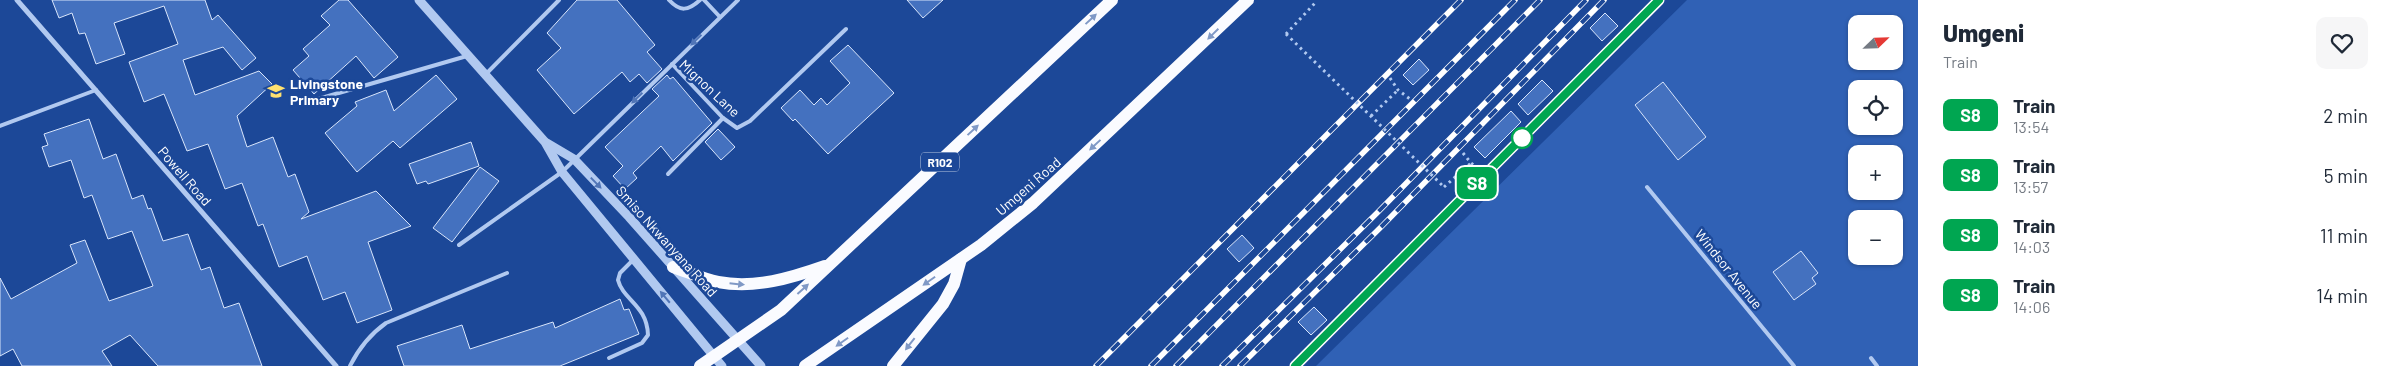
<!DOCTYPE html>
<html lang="en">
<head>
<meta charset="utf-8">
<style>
  body { margin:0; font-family:Barlow,sans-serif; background:#f6f6f7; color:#1f2937; height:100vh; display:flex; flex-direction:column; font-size:19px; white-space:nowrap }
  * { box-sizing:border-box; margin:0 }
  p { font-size:16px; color:#747a83 }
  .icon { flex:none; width:28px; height:28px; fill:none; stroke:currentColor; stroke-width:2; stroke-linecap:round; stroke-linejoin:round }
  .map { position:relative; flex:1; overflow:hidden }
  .panel { display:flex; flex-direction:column; background:#fff; width:475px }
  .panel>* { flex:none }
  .badge { padding:0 10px; border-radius:8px; font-size:18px; line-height:32px }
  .needle { width:32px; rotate:67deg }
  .controls { position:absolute; left:1848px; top:15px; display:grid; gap:10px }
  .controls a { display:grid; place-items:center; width:55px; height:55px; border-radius:10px; background:#fff; box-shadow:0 1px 4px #0004; font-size:25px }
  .map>.badge { position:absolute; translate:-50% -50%; box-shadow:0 0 0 2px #fff }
  .round { display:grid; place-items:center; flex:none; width:52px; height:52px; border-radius:10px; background:#f6f6f7 }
  .summary { display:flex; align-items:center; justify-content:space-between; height:85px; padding:0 25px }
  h1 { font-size:24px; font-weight:800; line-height:38px }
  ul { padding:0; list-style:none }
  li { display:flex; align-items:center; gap:15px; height:60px; padding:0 25px }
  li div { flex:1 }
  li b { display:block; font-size:19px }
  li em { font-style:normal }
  li .badge { min-width:55px; font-weight:700; text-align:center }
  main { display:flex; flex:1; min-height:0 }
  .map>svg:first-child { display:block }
  .green { fill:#3061b5; fill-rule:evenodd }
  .building { fill:#4471bf; stroke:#d8e5fb }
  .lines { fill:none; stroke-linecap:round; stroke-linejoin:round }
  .path { stroke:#b1c9f0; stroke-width:3; stroke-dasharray:2.5 4; stroke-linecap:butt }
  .service { stroke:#b1c9f0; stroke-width:4 }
  .minor { stroke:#b1c9f0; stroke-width:5 }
  .tertiary { stroke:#b1c9f0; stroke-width:9 }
  .primary { stroke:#fafbff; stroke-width:12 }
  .rail-casing { stroke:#fff; stroke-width:5.5 }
  .rail { stroke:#1c4898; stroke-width:4; stroke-dasharray:11; stroke-linecap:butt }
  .path-bridge { stroke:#b1c9f0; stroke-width:3; stroke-dasharray:2.5 4; stroke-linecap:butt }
  .oneway { fill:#8099c6 }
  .oneway2 { fill:#5075b7 }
  .line-casing { stroke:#fff; stroke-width:11 }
  .line { stroke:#00a651; stroke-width:8 }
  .stop-dot { fill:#fff; stroke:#00a651; stroke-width:2.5 }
  .labels { text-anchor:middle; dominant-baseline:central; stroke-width:5; stroke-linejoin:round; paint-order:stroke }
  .shield { fill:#1c4898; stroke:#bbc8e0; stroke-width:1 }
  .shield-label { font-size:12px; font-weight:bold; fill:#fff }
  .poi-label { font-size:14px; font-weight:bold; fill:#fff; stroke:#1c4898; text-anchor:start }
  .street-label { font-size:14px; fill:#fff; stroke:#1c4898 }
</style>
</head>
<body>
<main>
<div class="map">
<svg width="1918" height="366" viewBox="0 0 1918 366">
  <rect width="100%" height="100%" fill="#1c4898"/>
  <path class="green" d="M1687 0H1918V366H1316ZM1856 24H1894V61H1856ZM1856 89H1894V126H1856ZM1856 154H1894V191H1856ZM1856 219H1894V256H1856Z"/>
  <g class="building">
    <path d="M52 0H205L212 20 218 15 256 58 242 70 223 47 183 60 195 95 259 71 272 84 237 116 247 147 273 137 288 177 295 174 309 212 301 219 376 191 411 226 368 242 392 310 357 323 345 292 323 300 307 256 279 267 263 224 258 226 242 183 225 189 208 144 187 151 164 94 144 102 129 62 178 44 164 6 114 23 125 54 96 64 85 33 79 34 72 13 59 18Z"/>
    <path d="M339 0H348L398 57 374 78 356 56 314 94 293 70 309 56 303 49 330 25 321 16Z"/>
    <path d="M577 0H617L655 45 647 52 662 69 647 83 639 74 630 82 622 72 574 114 537 70 561 48 547 33Z"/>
    <path d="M907 0H943L923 18Z"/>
    <path d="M1605 13 1618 26 1602 41 1590 28Z"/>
    <path d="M848 45 894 93 828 154 795 119 793 121 781 108 800 90 814 105 821 98 827 105 850 83 830 61Z"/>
    <path d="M1419 59 1429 70 1413 85 1403 75Z"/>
    <path d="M436 75 457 99 400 148 393 141 357 172 325 133 357 106 355 102 386 90 394 111Z"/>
    <path d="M667 75 670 79 673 77 712 123 673 161 661 146 633 173 637 178 625 189 613 176 623 166 605 147 659 96 652 89Z"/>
    <path d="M1542 80 1553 91 1528 115 1518 104Z"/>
    <path d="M1663 82 1706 137 1678 160 1635 105Z"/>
    <path d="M1511 111 1521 122 1485 158 1474 147Z"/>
    <path d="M89 119 103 159 116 154 132 199 143 195 148 209 151 208 163 241 188 234 201 270 210 267 224 308 239 303 262 366H158L130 335 102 351 112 366H22L13 349 0 356V278L11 299 77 263 70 245 85 240 109 301 153 286 132 231 108 239 92 195 84 198 71 160 49 167 42 147 48 145 44 134Z"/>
    <path d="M718 129 735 147 721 160 705 142Z"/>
    <path d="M471 142 479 166 428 184 426 181 417 184 409 164Z"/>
    <path d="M480 167 499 181 452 242 433 228Z"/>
    <path d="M1242 235 1254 248 1239 262 1227 249Z"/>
    <path d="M1801 251 1818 273 1812 278 1816 284 1794 300 1773 272Z"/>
    <path d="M620 299 624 310 629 309 639 334 560 366H404L397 346 462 325 470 349 553 322 555 328Z"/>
    <path d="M1314 307 1327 320 1311 335 1298 322Z"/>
  </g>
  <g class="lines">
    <g class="path">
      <path d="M1286 34 1315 3"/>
      <path d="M1390 78 1398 90 1410 99"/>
      <path d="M1371 116 1398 90"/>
      <path d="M1463 153 1471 163 1481 171"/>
      <path d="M1444 187 1471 163"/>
    </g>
    <g class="service">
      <path d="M669 0C680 12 688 11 700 0"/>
      <path d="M704 0 720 17"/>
      <path d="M672 64 723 118 737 128 750 121 846 29"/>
      <path d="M486 74 559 0"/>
      <path d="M318 99 467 56"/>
      <path d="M0 126 96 90"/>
      <path d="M668 174 723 118"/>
      <path d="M1647 187 1794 366"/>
      <path d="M459 245 562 172 738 0"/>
      <path d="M609 358 642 343 648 335C647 305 623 300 618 280L620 273 634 259"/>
      <path d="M1871 358 1877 366"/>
      <path d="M350 366C359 348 369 335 386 323L507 273"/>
    </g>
    <path class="minor" d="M17 0 336 366"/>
    <g class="tertiary">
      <path d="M419 0 545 142 562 172 722 366"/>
      <path d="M547 143 574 159 629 217 761 366"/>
    </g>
    <g class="primary">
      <path d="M673 267C688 272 703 279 718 282 755 289 791 278 825 266"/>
      <path d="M700 366 781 310 1112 0"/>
      <path d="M805 366 981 245 1033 203 1248 0"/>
      <path d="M893 366 943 304 954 284 961 259"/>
    </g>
    <g class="rail-casing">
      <g id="rail">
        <path d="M1096 366 1461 0"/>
        <path d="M1151 366 1515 0"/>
        <path d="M1176 366 1540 0"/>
        <path d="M1222 366 1378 212 1586 0"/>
        <path d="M1240 366 1381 227 1604 0"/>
        <path d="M1295 366 1659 0"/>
      </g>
    </g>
    <use href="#rail" class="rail"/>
    <path class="path-bridge" d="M1286 34 1444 187"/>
  </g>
  <defs><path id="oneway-solid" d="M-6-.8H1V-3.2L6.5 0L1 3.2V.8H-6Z" transform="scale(1.25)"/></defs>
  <g class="oneway">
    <use href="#oneway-solid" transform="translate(1091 19) rotate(-43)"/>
    <use href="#oneway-solid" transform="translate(1213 34) rotate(136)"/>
    <use href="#oneway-solid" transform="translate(973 130) rotate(-43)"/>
    <use href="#oneway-solid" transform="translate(1095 145) rotate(137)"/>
    <use href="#oneway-solid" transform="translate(929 281) rotate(145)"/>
    <use href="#oneway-solid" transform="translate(737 284) rotate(6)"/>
    <use href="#oneway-solid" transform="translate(803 289) rotate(-42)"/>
    <use href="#oneway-solid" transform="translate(842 342) rotate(145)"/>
    <use href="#oneway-solid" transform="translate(910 344) rotate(128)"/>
  </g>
  <g class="oneway2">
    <use href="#oneway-solid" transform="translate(696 40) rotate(136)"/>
    <use href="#oneway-solid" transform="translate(637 98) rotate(136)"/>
    <use href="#oneway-solid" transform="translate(596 183) rotate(46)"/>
    <use href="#oneway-solid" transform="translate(665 297) rotate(-130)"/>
  </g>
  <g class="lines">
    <g class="line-casing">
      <path id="line" d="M1295 366 1659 0"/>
    </g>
    <use href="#line" class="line"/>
  </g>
  <defs>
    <g id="school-bare" transform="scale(1.35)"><path d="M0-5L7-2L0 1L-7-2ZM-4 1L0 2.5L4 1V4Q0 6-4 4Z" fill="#ffe170" stroke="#1c4898" stroke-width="2.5" paint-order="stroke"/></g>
  </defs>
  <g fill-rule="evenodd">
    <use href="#school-bare" x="276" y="91"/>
  </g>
  <circle class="stop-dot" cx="1522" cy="138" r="10"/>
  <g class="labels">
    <rect class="shield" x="921" y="152.5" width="38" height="19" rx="4"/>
    <g class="shield-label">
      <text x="940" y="162">R102</text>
    </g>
    <g class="poi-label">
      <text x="290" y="83">Livingstone<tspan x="290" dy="16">Primary</tspan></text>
    </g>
    <g class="street-label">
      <text transform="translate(710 88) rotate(43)">Mignon Lane</text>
      <text transform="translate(185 176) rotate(49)">Powell Road</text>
      <text transform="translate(1028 186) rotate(-41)">Umgeni Road</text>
      <text transform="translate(667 241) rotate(48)">Smiso Nkwanyana Road</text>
      <text transform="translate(1729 269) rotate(51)">Windsor Avenue</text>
    </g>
  </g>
</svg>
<div class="controls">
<a><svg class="needle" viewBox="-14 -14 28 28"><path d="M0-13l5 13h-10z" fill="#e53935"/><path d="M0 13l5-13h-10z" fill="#747a83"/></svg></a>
<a><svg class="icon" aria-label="locate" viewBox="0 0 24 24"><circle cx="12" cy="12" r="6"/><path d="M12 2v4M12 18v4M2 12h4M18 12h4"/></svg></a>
<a>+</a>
<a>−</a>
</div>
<b class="badge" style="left:1477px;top:183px;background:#00a651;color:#fff">S8</b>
</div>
<section class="panel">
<div class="summary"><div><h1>Umgeni</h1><p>Train</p></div><a class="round"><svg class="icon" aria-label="heart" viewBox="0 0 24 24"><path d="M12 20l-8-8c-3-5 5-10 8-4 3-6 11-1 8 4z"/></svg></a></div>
<ul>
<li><span class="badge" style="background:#00a651;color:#fff">S8</span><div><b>Train</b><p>13:54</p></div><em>2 min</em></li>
<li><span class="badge" style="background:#00a651;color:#fff">S8</span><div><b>Train</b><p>13:57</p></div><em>5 min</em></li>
<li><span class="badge" style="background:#00a651;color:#fff">S8</span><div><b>Train</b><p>14:03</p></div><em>11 min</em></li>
<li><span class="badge" style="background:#00a651;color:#fff">S8</span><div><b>Train</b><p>14:06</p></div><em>14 min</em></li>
</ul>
</section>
</main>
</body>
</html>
